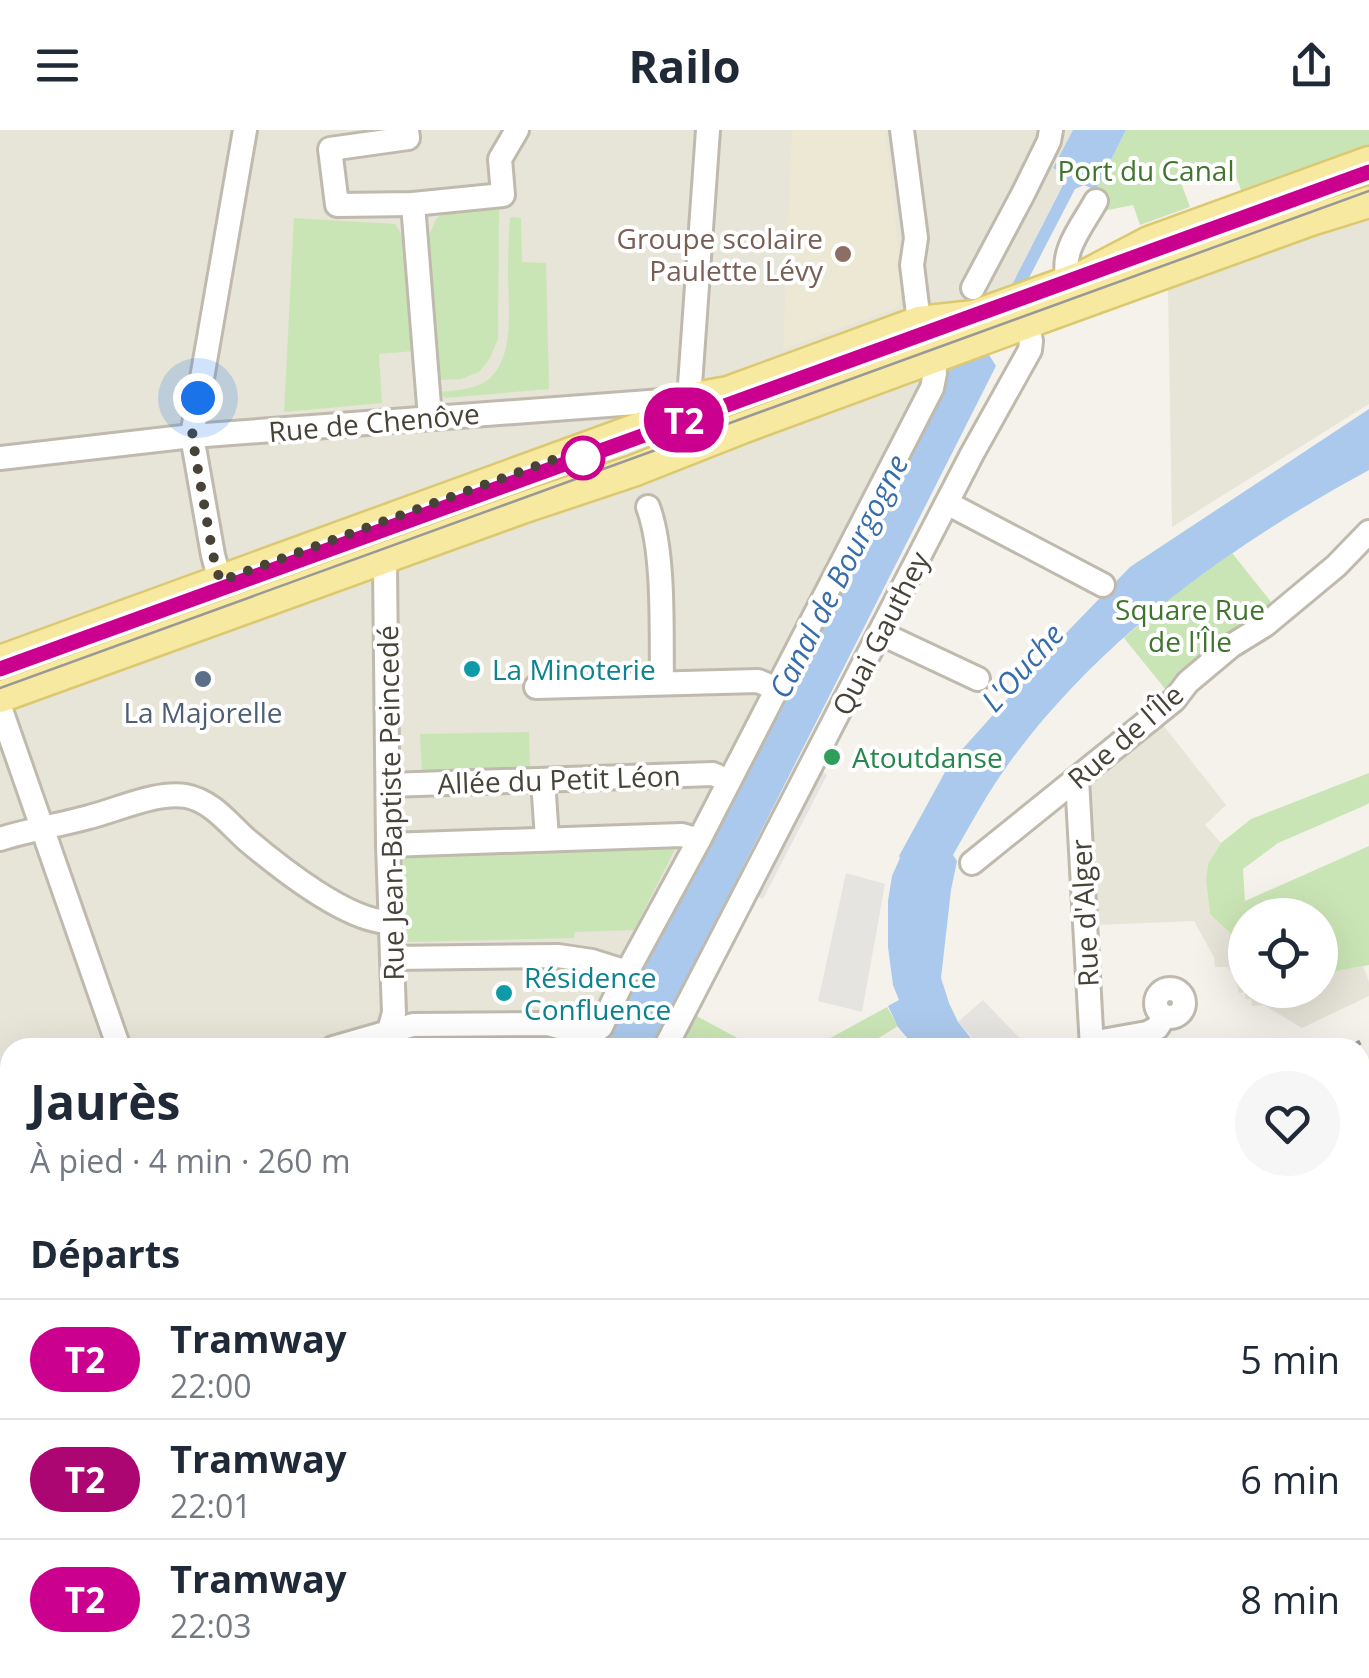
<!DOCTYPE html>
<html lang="fr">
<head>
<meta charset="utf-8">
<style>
  body { margin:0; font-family:"Open Sans",sans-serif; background:#f6f6f7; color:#1f2937; height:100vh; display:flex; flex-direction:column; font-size:38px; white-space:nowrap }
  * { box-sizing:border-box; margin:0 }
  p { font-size:32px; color:#747a83 }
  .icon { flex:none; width:55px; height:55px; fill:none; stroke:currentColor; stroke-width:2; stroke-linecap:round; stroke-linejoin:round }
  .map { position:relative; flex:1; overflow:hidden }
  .sheet { position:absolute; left:0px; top:908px; width:1370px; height:642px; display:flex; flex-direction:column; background:#fff; border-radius:30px 30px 0 0; box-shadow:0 10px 40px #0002 }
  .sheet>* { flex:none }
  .badge { padding:0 20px; border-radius:32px; font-size:35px; line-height:65px }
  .tools { position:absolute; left:1228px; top:768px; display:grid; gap:20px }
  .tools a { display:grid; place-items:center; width:110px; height:110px; border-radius:50%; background:#fff; box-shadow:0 10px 40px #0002; font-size:50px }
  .you { position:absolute; width:50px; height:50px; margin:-25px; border:8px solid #fff; border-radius:50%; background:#1a73e8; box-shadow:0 0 0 15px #1a73e833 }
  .map>.badge { position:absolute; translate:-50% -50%; box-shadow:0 0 0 5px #fff }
  h2 { padding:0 30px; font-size:38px; line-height:90px }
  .round { display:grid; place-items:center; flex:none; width:105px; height:105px; border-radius:52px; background:#f6f6f7 }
  .head { display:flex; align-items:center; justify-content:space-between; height:170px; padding:0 30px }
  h1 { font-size:48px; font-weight:700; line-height:75px }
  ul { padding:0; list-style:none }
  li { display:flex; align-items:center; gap:30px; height:120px; padding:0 30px; border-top:2px solid #e0e1e3 }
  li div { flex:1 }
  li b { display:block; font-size:38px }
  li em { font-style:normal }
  li .badge { min-width:110px; font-weight:700; text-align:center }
  header { display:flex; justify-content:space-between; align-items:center; height:130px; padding:0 30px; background:#fff; font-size:45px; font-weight:700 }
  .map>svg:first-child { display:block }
  .residential { fill:#e7e4d8 }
  .industrial { fill:#e6e3de }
  .education { fill:#ece8d4 }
  .green { fill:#cae5b5 }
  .parking { fill:#e5e4e1 }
  .water { fill:#aac9ec }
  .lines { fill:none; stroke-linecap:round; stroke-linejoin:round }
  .minor-casing { stroke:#bfbaad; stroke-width:28 }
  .major-casing { stroke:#dcc86f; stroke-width:35 }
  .minor { stroke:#fff; stroke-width:22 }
  .major { stroke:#f7e99f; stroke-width:30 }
  .tram { stroke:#989898; stroke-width:2.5 }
  .rail { stroke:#989898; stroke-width:5; stroke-dasharray:12 12; stroke-linecap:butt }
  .line-casing { stroke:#fff; stroke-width:22 }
  .line { stroke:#cc008e; stroke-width:15 }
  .walk { stroke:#474338; stroke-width:10; stroke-dasharray:0 18 }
  .education-dot { fill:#8d6e63; stroke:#fff; stroke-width:4 }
  .stop-dot { fill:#fff; stroke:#cc008e; stroke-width:5 }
  .culture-dot { fill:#0f9aa8; stroke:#fff; stroke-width:4 }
  .service-dot { fill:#5c6f8a; stroke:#fff; stroke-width:4 }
  .leisure-dot { fill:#2e9e5b; stroke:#fff; stroke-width:4 }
  .labels { text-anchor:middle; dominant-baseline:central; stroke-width:8; stroke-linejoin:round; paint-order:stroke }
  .park-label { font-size:28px; fill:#41752f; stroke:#fff }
  .education-label { font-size:28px; fill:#785e54; stroke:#fff; text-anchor:end }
  .street-label { font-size:28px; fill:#474338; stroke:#fff }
  .culture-label { font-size:28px; fill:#0d838f; stroke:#fff; text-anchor:start }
  .service-label { font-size:28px; fill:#4e5e75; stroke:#fff }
  .leisure-label { font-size:28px; fill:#27864d; stroke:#fff; text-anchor:start }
  .water-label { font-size:30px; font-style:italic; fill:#386dac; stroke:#fff }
</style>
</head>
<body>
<header><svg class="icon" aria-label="menu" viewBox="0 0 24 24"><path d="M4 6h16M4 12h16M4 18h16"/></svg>Railo<svg class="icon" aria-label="share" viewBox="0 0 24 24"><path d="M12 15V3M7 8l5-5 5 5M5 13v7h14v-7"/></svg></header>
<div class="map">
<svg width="1369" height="1548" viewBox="0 0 1369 1548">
  <rect width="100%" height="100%" fill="#f4f2ea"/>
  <g class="residential">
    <path d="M0 0H1073L1053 38 1062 43 1065 50 974 230 949 240 600 917 10 918V1493L0 1490Z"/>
    <path d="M1369 84V274L1172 397 1168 156Z"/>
    <path d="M1159 590 1226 675 1205 695 1221 713 1208 734 1206 750 1210 784 1245 817V860H1320V844L1363 836 1369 852V866L1302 898 1264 875 1252 876 1251 869H1245V862L1239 863 1235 846 1227 837H1215L1214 827 1194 791 1095 795 1088 654 1096 641Z"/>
    <path d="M75 1540H288L285 1548H70Z"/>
    <path d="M546 1540H950L959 1548H537Z"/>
  </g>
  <path class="industrial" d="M0 1490 10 1493V1540H75L70 1548H0Z"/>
  <g class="education">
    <path d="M792 0H885L904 167 896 178 783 219Z"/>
    <path d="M1369 1255V1538L1360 1535V1256Z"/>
  </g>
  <g class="green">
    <path d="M1126 0H1369V28L1246 73 1230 31 1180 50 1190 77 1140 95 1133 75 1103 81 1096 60Z"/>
    <path d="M1369 38V63L1105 159 1091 148Z"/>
    <path d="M499 80 498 209 489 230 479 242 461 249 439 250 429 106 436 89 445 81Z"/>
    <path d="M510 87 521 88 522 132 546 133 549 259 446 268 436 262C451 261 470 260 483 253 517 233 508 175 508 142 508 124 509 105 510 87Z"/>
    <path d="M294 88 395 94C412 112 411 193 414 221L379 224 382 273 284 282Z"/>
    <path d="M940 194 972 207 742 291 734 268Z"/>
    <path d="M511 350 520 372 0 561V536Z"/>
    <path d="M1232 423 1272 473 1166 560 1124 508 1169 468Z"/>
    <path d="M529 602 530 639 422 642 420 604Z"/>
    <path d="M1369 643V673L1366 675 1278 713 1243 739 1245 771 1369 716V835L1320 844V785H1245V817L1210 784 1206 750 1208 734 1221 713 1251 689Z"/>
    <path d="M675 719 634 800 575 802 574 808 405 812 403 726Z"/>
    <path d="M887 877 898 896 864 917H814Z"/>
    <path d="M691 883 754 917 680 918 676 915Z"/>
    <path d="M533 904 546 910 549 917 404 918 477 907Z"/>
    <path d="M0 1225 10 1228V1389L0 1387Z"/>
  </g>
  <g class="parking">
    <path d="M816 638 827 645 763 769 752 764Z"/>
    <path d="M846 743 885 754 862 882 818 871Z"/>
    <path d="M983 870 1028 917H981L958 892Z"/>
  </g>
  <g class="water">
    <path d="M1073 0H1126L1096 60 1084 55 1075 59 989 225 996 236 652 917 600 918 949 239 974 229 1065 51 1062 43 1053 38Z"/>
    <path d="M1369 279V340C1237 412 1110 500 1018 621 993 653 973 690 953 725L957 731 951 760 941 848 949 873 958 892 978 917H915L898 897 888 876 899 870 893 855 888 817V771L892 746 900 728 899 726 950 633 1069 500 1130 437Z"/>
  </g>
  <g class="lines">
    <g class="minor-casing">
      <g id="minor">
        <path d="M407 0 408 8 330 19 337 75 413 74 503 65 500 29 517 0"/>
        <path d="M902 0 916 108 912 135 919 192"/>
        <path d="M413 74 430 288"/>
        <path d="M1069 151C1058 123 1083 95 1096 71"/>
        <path d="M973 158 1023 64 1049 11 1051 0"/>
        <path d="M0 328 192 306 689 269 708 0"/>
        <path d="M947 373 1103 455"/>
        <path d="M648 377C665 423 661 503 662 553"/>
        <path d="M383 428 385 435 388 715 394 883 385 914"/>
        <path d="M220 451 213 425 192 306 245 0"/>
        <path d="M880 503 978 549"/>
        <path d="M536 557 758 551 777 559"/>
        <path d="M0 577 119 918"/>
        <path d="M1077 649 1092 918"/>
        <path d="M543 650 547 709"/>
        <path d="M388 655 713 644 729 651"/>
        <path d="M0 709C29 700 60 695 89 687 117 680 157 661 186 666 212 671 228 693 247 710 279 737 349 793 391 792"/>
        <path d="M388 715 682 705 699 710"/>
        <path d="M972 733 1174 570 1188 552 1231 516 1265 495 1336 436 1369 402"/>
        <path d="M392 828 558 826 592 831 627 842"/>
        <circle cx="1170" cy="873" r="14"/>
        <path d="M1091 913 1147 903 1157 898 1164 887"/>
        <path d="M333 918 413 895 548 894 586 904 593 903 601 897 627 842 699 710 932 258 935 243 931 229"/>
        <path d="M665 918 972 324 1030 220 1031 211 1027 194"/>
        <path d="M0 1002 10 998"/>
        <path d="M1360 1228 1369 1232"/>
        <path d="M83 1548 90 1540"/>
        <path d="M181 1548 187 1540"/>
        <path d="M277 1548 279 1540"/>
        <path d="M701 1548 712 1540"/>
        <path d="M914 1548 921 1540"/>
      </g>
    </g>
    <g class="major-casing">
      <g id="major">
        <path d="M0 531 659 291 689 269 728 262 919 192 974 186 1084 146 1149 112 1369 32"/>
        <path d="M0 567 522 378 633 341 742 298 1043 187 1311 90 1369 72"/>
        <path d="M1360 1193 1369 1178"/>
        <path d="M0 1423 10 1427"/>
        <path d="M964 1540 973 1548"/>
        <path d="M1011 1540 1019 1548"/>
        <path d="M1094 1548 1100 1540"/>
        <path d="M1120 1548 1125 1540"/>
      </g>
    </g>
    <use href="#minor" class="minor"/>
    <use href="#major" class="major"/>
    <g class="tram">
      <path d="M0 539 1369 42"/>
      <path d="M0 558 1369 61"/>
    </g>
    <g class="rail">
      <path d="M1350 918 1369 907"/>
      <path d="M1360 966 1369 960"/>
      <path d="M348 1548 361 1540"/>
      <path d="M371 1548 384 1540"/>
      <path d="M393 1548 407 1540"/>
      <path d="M416 1548 431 1540"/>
      <path d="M494 1548 503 1540"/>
    </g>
  </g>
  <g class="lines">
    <g class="line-casing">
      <path id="line" d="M0 539 1369 42"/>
    </g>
    <use href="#line" class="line"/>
    <path class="walk" d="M198 268 192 306 213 425 220 451 591 316 583 328"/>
  </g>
  <circle class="education-dot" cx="843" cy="124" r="10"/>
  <circle class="stop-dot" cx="583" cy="328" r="20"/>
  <g class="culture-dot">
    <circle cx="472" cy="539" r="10"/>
    <circle cx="504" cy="863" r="10"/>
  </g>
  <circle class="service-dot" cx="203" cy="549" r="10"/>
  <circle class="leisure-dot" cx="832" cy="627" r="10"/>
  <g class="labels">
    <g class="park-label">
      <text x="1146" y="40">Port du Canal</text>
      <text x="1190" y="479">Square Rue<tspan x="1190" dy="32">de l'Île</tspan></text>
    </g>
    <g class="education-label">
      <text x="823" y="108">Groupe scolaire<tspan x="823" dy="32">Paulette Lévy</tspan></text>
    </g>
    <g class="street-label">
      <text transform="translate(374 292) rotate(-5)">Rue de Chenôve</text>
      <text transform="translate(880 503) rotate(-63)">Quai Gauthey</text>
      <text transform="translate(1125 606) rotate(-41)">Rue de l'Île</text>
      <text transform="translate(559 649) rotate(-2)">Allée du Petit Léon</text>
      <text transform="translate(390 673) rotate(-91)">Rue Jean-Baptiste Peincedé</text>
      <text transform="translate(1084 783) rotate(-93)">Rue d'Alger</text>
    </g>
    <g class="culture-label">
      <text x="492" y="539">La Minoterie</text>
      <text x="524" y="847">Résidence<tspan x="524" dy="32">Confluence</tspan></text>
    </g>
    <g class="service-label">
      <text x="203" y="582">La Majorelle</text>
    </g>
    <g class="leisure-label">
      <text x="852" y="627">Atoutdanse</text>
    </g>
    <g class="water-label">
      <text transform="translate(838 446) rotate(-63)">Canal de Bourgogne</text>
      <text transform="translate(1022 537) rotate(-48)">L'Ouche</text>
    </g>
  </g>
</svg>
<div class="tools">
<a><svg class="icon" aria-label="locate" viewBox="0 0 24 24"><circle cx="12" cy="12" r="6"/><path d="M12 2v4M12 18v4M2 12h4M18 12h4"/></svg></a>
</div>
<div class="you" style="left:198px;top:268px"></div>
<b class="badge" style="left:684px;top:290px;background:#cc008e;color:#fff">T2</b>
<section class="sheet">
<div class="head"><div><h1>Jaurès</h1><p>À pied · 4 min · 260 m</p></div><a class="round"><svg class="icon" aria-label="heart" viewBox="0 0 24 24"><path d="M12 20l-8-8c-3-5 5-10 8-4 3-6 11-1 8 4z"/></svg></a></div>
<h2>Départs</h2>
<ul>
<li><span class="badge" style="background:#cc008e;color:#fff">T2</span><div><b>Tramway</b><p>22:00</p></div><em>5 min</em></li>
<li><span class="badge" style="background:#ab0672;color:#fff">T2</span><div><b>Tramway</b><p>22:01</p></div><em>6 min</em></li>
<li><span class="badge" style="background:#cc008e;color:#fff">T2</span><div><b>Tramway</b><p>22:03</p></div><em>8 min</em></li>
</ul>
</section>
</div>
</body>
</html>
